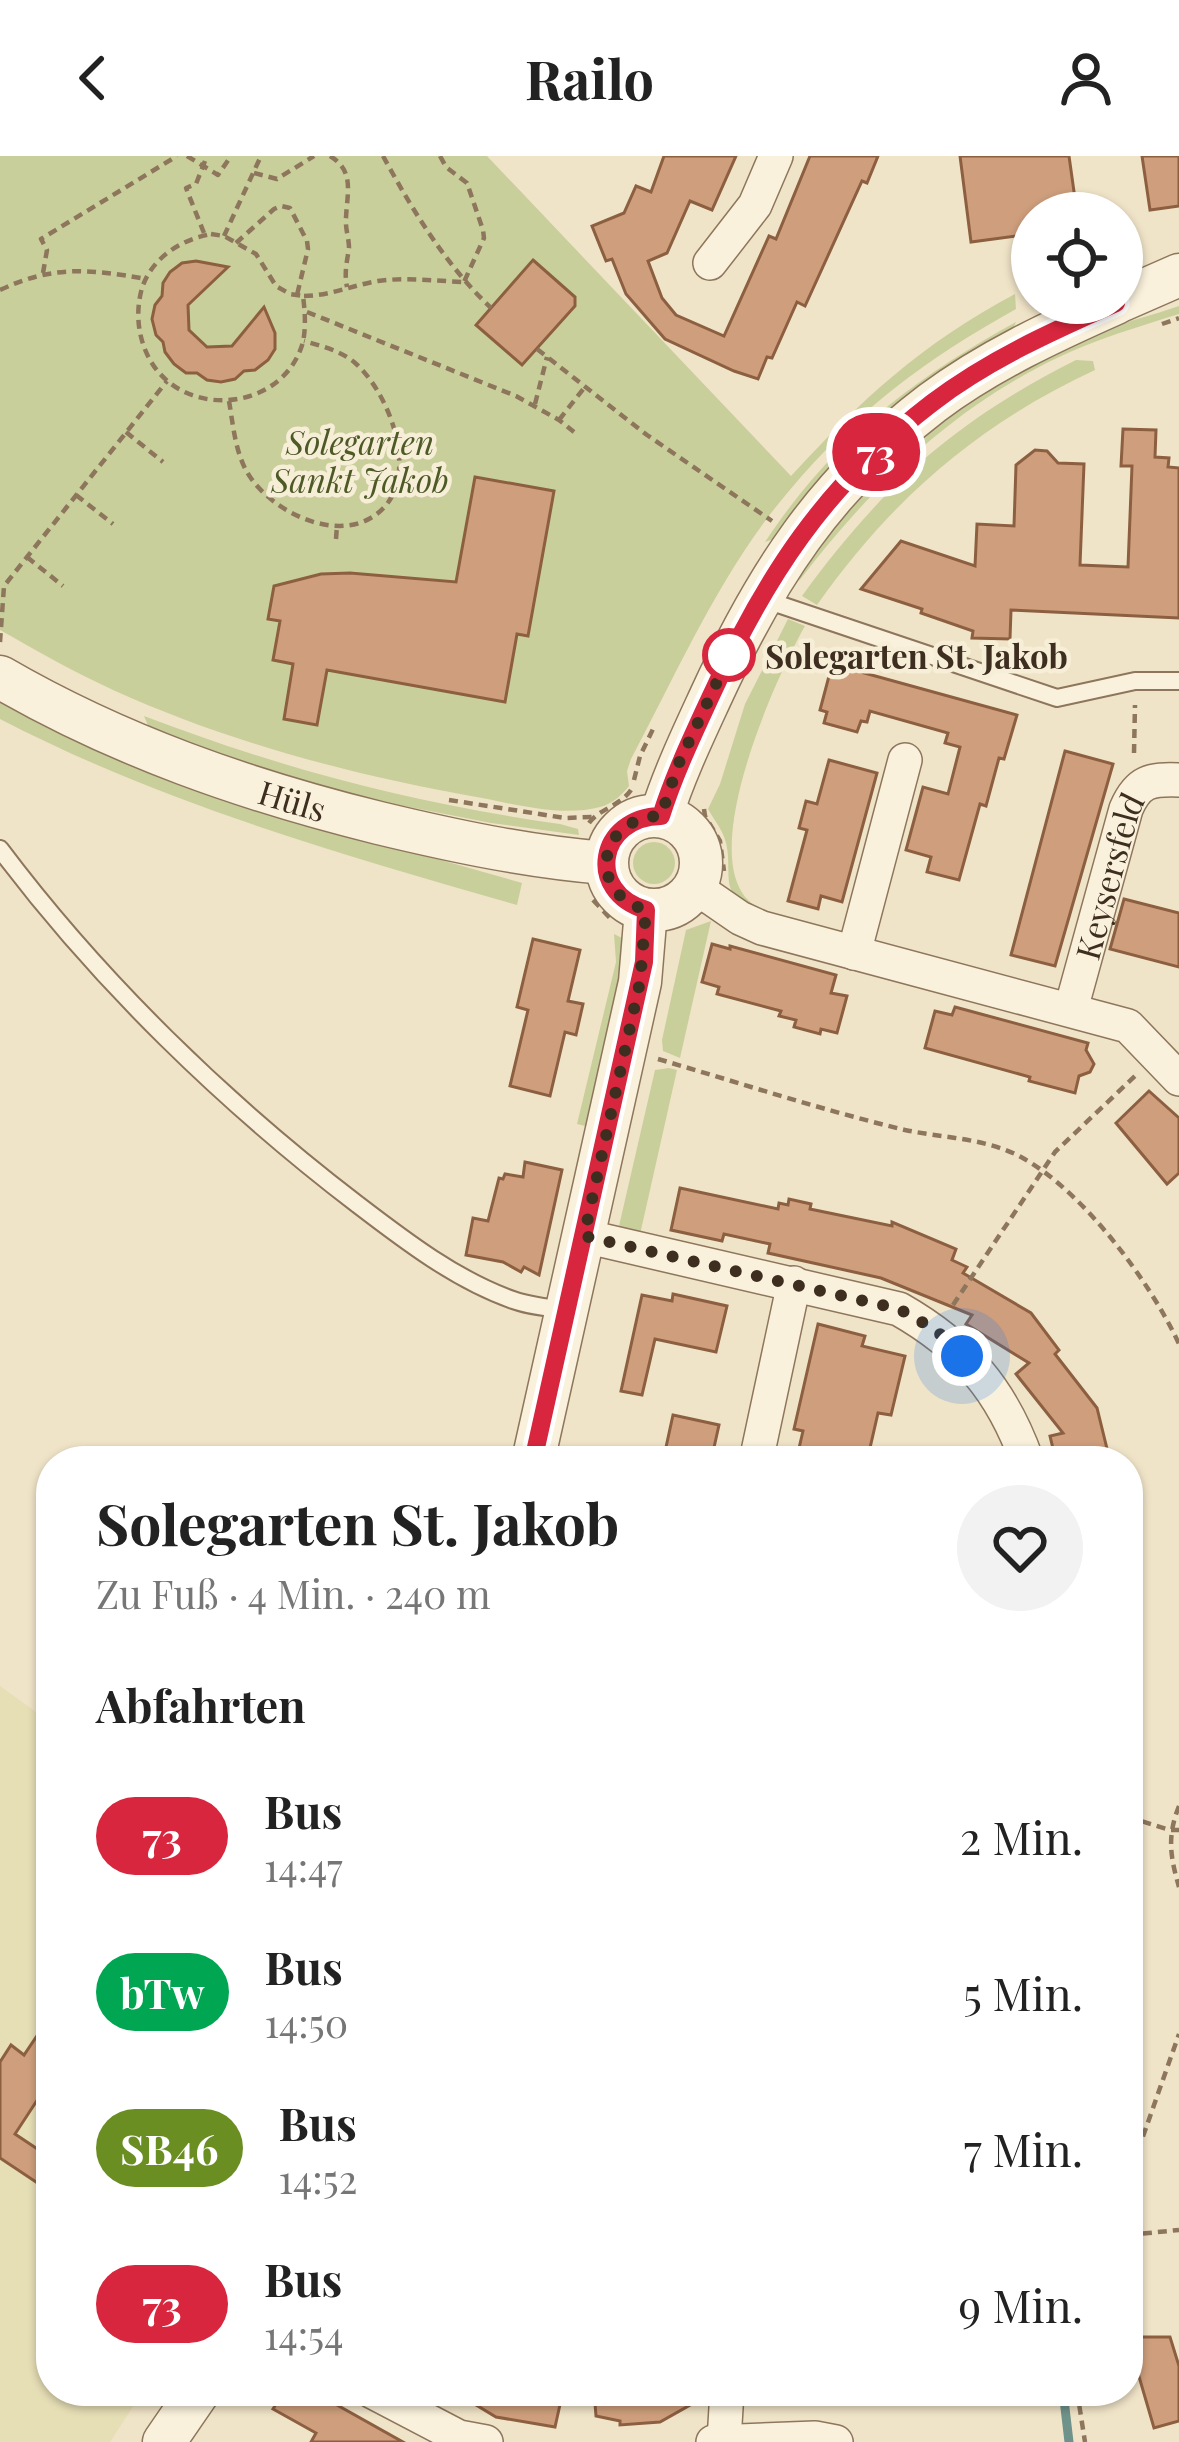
<!DOCTYPE html>
<html lang="de">
<head>
<meta charset="utf-8">
<style>
  body { margin:0; font-family:"Playfair Display",serif; background:#f2f2f2; color:#222; height:100vh; display:flex; flex-direction:column; font-size:45px; white-space:nowrap }
  * { box-sizing:border-box; margin:0 }
  p { font-size:39px; color:#767676 }
  .icon { flex:none; width:66px; height:66px; fill:none; stroke:currentColor; stroke-width:2; stroke-linecap:round; stroke-linejoin:round }
  .map { position:relative; flex:1; overflow:hidden }
  .panel { position:absolute; left:36px; top:1290px; width:1107px; height:960px; display:flex; flex-direction:column; background:#fff; border-radius:48px; box-shadow:0 3px 9px #0004 }
  .panel>* { flex:none }
  .badge { padding:0 24px; border-radius:39px; font-size:42px; line-height:78px }
  .buttons { position:absolute; left:1011px; top:36px; display:grid; gap:24px }
  .buttons a { display:grid; place-items:center; width:132px; height:132px; border-radius:50%; background:#fff; box-shadow:0 3px 9px #0004; font-size:60px }
  .you { position:absolute; width:60px; height:60px; margin:-30px; border:9px solid #fff; border-radius:50%; background:#1a73e8; box-shadow:0 0 0 18px #1a73e833 }
  .map>.badge { position:absolute; translate:-50% -50%; box-shadow:0 0 0 6px #fff }
  h2 { padding:0 60px; font-size:45px; line-height:108px }
  .round { display:grid; place-items:center; flex:none; width:126px; height:126px; border-radius:63px; background:#f2f2f2 }
  .overview { display:flex; align-items:center; justify-content:space-between; height:204px; padding:0 60px }
  h1 { font-size:57px; font-weight:700; line-height:90px }
  ul { padding:0; list-style:none }
  li { display:flex; align-items:center; gap:36px; height:156px; padding:0 60px }
  li div { flex:1 }
  li b { display:block; font-size:45px }
  li em { font-style:normal }
  li .badge { min-width:132px; font-weight:700; text-align:center }
  header { display:flex; justify-content:space-between; align-items:center; height:156px; padding:0 60px; background:#fff; font-size:54px; font-weight:700 }
  .map>svg:first-child { display:block }
  .farmland { fill:#e6deb5 }
  .green { fill:#c9cf9b }
  .lines { fill:none; stroke-linecap:round; stroke-linejoin:round }
  .stream { stroke:#6f938a; stroke-width:9 }
  .building { fill:#cf9f7d; stroke:#8d5f41; stroke-width:3 }
  .service-casing { stroke:#8d765c; stroke-width:20 }
  .minor-casing { stroke:#8d765c; stroke-width:36 }
  .tertiary-casing { stroke:#8d765c; stroke-width:45 }
  .path { stroke:#8d765c; stroke-width:4.5; stroke-dasharray:9 6; stroke-linecap:butt }
  .service { stroke:#faf1dc; stroke-width:16 }
  .minor { stroke:#faf1dc; stroke-width:33 }
  .tertiary { stroke:#faf1dc; stroke-width:42 }
  .line-casing { stroke:#fff; stroke-width:27 }
  .line { stroke:#d7263d; stroke-width:18 }
  .walk { stroke:#3d2e20; stroke-width:12; stroke-dasharray:0 21.6 }
  .stop-dot { fill:#fff; stroke:#d7263d; stroke-width:6 }
  .labels { text-anchor:middle; dominant-baseline:central; stroke-width:9; stroke-linejoin:round; paint-order:stroke }
  .park-label { font-size:33px; font-style:italic; fill:#4d5a26; stroke:#f7eed8 }
  .stop-label { font-size:33px; font-weight:bold; fill:#3d2e20; stroke:#f7eed8; text-anchor:start }
  .street-label { font-size:33px; fill:#3d2e20; stroke:#f7eed8 }
</style>
</head>
<body>
<header><svg class="icon" aria-label="back" viewBox="0 0 24 24"><path d="M15 5l-7 7 7 7"/></svg>Railo<svg class="icon" aria-label="person" viewBox="0 0 24 24"><circle cx="12" cy="8" r="4"/><path d="M4 21q1-7 8-7t8 7"/></svg></header>
<div class="map">
<svg width="1179" height="2286" viewBox="0 0 1179 2286">
  <rect width="100%" height="100%" fill="#f0e4c8"/>
  <path class="farmland" d="M0 1530 51 1567V2235H143L110 2286H0Z"/>
  <g class="green">
    <path d="M0 0H487L791 320C863 242 920 189 1015 138L1016 153C926 203 856 255 789 335 722 413 679 513 631 603L627 615 629 630C621 640 612 648 600 651 563 661 518 649 482 642 356 620 230 587 113 534 74 516 37 495 0 474Z"/>
    <path d="M1179 150V158C1138 171 1096 183 1057 202 952 252 869 333 799 425 806 396 826 379 845 357 912 278 1002 212 1099 175 1125 166 1153 159 1179 150Z"/>
    <path d="M1016 166 1012 175 829 314 774 383 765 386C831 286 912 223 1016 166Z"/>
    <path d="M1076 204 1093 205 1095 214C977 269 892 343 817 449L802 440C881 331 955 265 1076 204Z"/>
    <path d="M788 463 805 470C776 521 692 706 754 749 718 742 733 715 726 687 723 674 714 664 708 653L720 628 745 548Z"/>
    <path d="M0 540 363 682 522 727 517 749C340 698 164 648 0 563Z"/>
    <path d="M144 560C283 613 412 647 560 668L578 673 579 679 491 667 363 642 284 621 150 574Z"/>
    <circle cx="654" cy="707" r="21"/>
    <path d="M711 765 680 902 663 895 662 884 686 774Z"/>
    <path d="M614 778 626 784 628 797 589 971 577 968 616 806Z"/>
    <path d="M669 912 677 914 639 1083 619 1070 655 914Z"/>
  </g>
  <g class="lines">
    <path class="stream" d="M1063 2235 1069 2286"/>
  </g>
  <g class="building">
    <path d="M664 0H736L712 54 690 45 667 97 648 105 662 142 676 159 724 180 769 80 776 83 810 0H878L867 27 862 25 805 150 797 146 772 202 767 201 758 223 734 215 665 183 626 138 612 103 606 105 592 70 624 57 636 30 651 36Z"/>
    <path d="M960 0H1069L1077 57H1032V78L971 86Z"/>
    <path d="M1142 0H1179V50L1150 54Z"/>
    <path d="M533 104 575 141V150L522 209 476 169Z"/>
    <path d="M196 105 228 111 188 149 189 174 207 191 232 190 264 151 275 177V193L268 204 255 214 244 215 235 223 221 226 207 224 197 217H186L174 208 165 196 163 186 156 179 152 163 155 149 162 140 163 127 170 116 182 107Z"/>
    <path d="M1123 273 1156 274 1155 301 1169 302 1168 311 1179 312V462L1011 454 1010 483 972 482 973 475 921 457 922 453 861 433 901 385 975 410 977 368 1014 370 1016 309 1035 294 1047 295 1058 307 1084 308 1080 409 1128 411 1132 310H1121Z"/>
    <path d="M475 321 554 335 528 480 517 478 505 546 327 514 317 569 284 563 293 508 273 504 280 465 268 463 274 430 321 418 350 417 456 426Z"/>
    <path d="M839 510 1017 559 1004 603 999 602 986 650 980 648 959 724 927 716 931 701 906 694 923 631 948 638 960 591 945 587 948 577 870 555 867 566 861 565 857 576 824 567 827 556 820 554 829 520 836 522Z"/>
    <path d="M1065 595 1113 608 1055 810 1011 799Z"/>
    <path d="M829 604 877 617 842 746 821 740 818 753 788 745 807 674 799 672 806 645 817 648Z"/>
    <path d="M1124 743 1179 757V811L1110 793Z"/>
    <path d="M533 783 580 794 568 845 583 848 576 879 565 876 550 940 510 930 528 854 517 851Z"/>
    <path d="M712 788 730 793V790L836 819 831 837 847 840 837 877 821 873 820 878 794 871 796 864 779 860 781 855 717 838 719 831 702 826Z"/>
    <path d="M955 851 1088 887 1086 894 1094 908 1090 916 1079 920 1075 937 1029 925 1030 921 925 892 935 855 952 859Z"/>
    <path d="M1149 935 1179 962V1017L1167 1028 1116 967Z"/>
    <path d="M525 1006 562 1014 539 1119 524 1111 521 1116 503 1106 466 1099 473 1062 488 1065 499 1022 503 1023 505 1018 523 1021Z"/>
    <path d="M680 1032 778 1053 779 1047 788 1049 789 1043 811 1048 810 1053 892 1070V1066L956 1093 952 1104 967 1111 963 1117 1031 1157 1059 1194 1055 1198 1097 1252 1110 1305H1056L1050 1280 1063 1277 1016 1218 1029 1207 966 1168 972 1159 881 1122 768 1097 770 1088 724 1078 722 1085 671 1074Z"/>
    <path d="M673 1138 727 1150 716 1196 655 1183 642 1239 621 1235 642 1139 672 1145Z"/>
    <path d="M818 1168 865 1180 862 1190 905 1200 891 1259 878 1257 867 1305H796L803 1275 794 1273Z"/>
    <path d="M673 1259 719 1269 711 1305H663Z"/>
    <path d="M51 1859V1923L15 1978 51 2002V2036L0 2002V1906L11 1889 24 1899Z"/>
    <path d="M1133 2181H1170L1179 2210V2265L1154 2272 1133 2200Z"/>
    <path d="M284 2235H312L403 2286H311L316 2277 273 2253Z"/>
    <path d="M453 2235H563L555 2271 496 2261Z"/>
    <path d="M594 2235H706V2240L660 2266 620 2269V2265L596 2260Z"/>
  </g>
  <g class="lines">
    <g class="service-casing">
      <g id="service">
        <path d="M760 442 1057 542 1135 525H1179"/>
        <path d="M0 693C100 826 225 947 357 1048 404 1084 456 1124 513 1144 530 1150 548 1152 567 1154"/>
      </g>
    </g>
    <g class="minor-casing">
      <g id="minor">
        <path d="M710 107 755 49 776 0"/>
        <path d="M695 731 740 762 762 772 1128 870 1179 923"/>
        <path d="M854 797 905 604"/>
        <path id="s1" d="M1071 853 1126 653C1138 625 1150 623 1179 624"/>
        <path d="M584 1080 899 1153C964 1190 1002 1234 1027 1305"/>
        <path d="M756 1305 794 1127"/>
        <path d="M371 2235 459 2281 486 2286"/>
        <path d="M724 2285 727 2235"/>
        <path d="M713 2286 815 2282 836 2286"/>
      </g>
    </g>
    <g class="tertiary-casing">
      <g id="tertiary">
        <path d="M1122 144 1179 119"/>
        <path id="s2" d="M0 521C119 590 246 634 379 667 454 685 529 701 606 707"/>
        <circle cx="654" cy="707" r="47"/>
        <path d="M661 660C674 619 692 581 710 542 765 422 825 328 932 247 988 205 1053 175 1116 147"/>
        <path d="M533 1305 640 826 646 754"/>
        <path d="M164 2286 199 2235"/>
      </g>
    </g>
    <g class="path">
      <path d="M187 0 218 19 231 0"/>
      <path d="M330 0C355 15 347 37 346 62 345 72 349 82 349 92 347 106 344 116 347 131"/>
      <path d="M383 0C413 55 445 108 491 152"/>
      <path d="M440 0 446 11 467 27 483 74 484 82 464 126"/>
      <path d="M254 17 277 23 314 0"/>
      <path d="M204 77 186 32 196 28 205 5"/>
      <path d="M211 78 224 80 256 98 276 130 290 138 303 140C305 155 306 171 303 186 284 255 185 265 150 204 138 182 135 157 142 132 152 102 180 84 211 78Z"/>
      <path d="M224 80 261 0"/>
      <path d="M236 87 274 53 281 50 290 52 307 85 308 93 297 139"/>
      <path d="M43 117 47 94 41 83 177 0"/>
      <path d="M0 134C53 109 90 113 146 123"/>
      <path d="M304 140C329 140 353 129 378 125 407 121 435 125 464 126"/>
      <path d="M307 156 516 240 559 264 574 276"/>
      <path d="M1162 168 1179 162"/>
      <path d="M537 193 647 279 772 365"/>
      <path d="M229 245C233 268 235 295 247 316 271 358 349 395 387 348 417 309 387 234 354 206 339 194 321 190 304 185"/>
      <path d="M535 248 547 201"/>
      <path d="M559 264 584 232"/>
      <path d="M126 276 163 306"/>
      <path d="M76 339 113 368"/>
      <path d="M336 383 337 369"/>
      <path d="M27 401 63 430"/>
      <path d="M0 486 4 430 167 225"/>
      <path d="M1134 597 1135 549"/>
      <path d="M634 624 640 600 653 573"/>
      <path d="M449 644 565 662 592 661"/>
      <path d="M704 653 705 660 720 685 724 715"/>
      <path d="M589 667C599 653 620 650 631 634"/>
      <path d="M593 744 610 762"/>
      <path d="M658 903C740 927 822 954 905 974 943 982 986 982 1021 1001 1082 1034 1150 1125 1179 1188"/>
      <path d="M953 1149 1055 996 1135 920"/>
      <path d="M1179 1650C1167 1680 1170 1700 1179 1731"/>
      <path d="M1128 1661 1170 1674H1179"/>
      <path d="M1128 2023 1179 1878"/>
      <path d="M1128 2079 1179 2074"/>
      <path d="M1077 2235 1085 2286"/>
    </g>
    <use href="#service" class="service"/>
    <use href="#minor" class="minor"/>
    <use href="#tertiary" class="tertiary"/>
  </g>
  <g class="lines">
    <g class="line-casing">
      <path id="line" d="M533 1305 644 806 646 754C585 736 598 661 661 660 674 619 692 581 710 542 765 421 825 329 932 247 988 204 1053 175 1116 147"/>
    </g>
    <use href="#line" class="line"/>
    <path class="walk" d="M729 499 732 494 678 609 661 660C598 661 585 736 646 754L640 826 584 1080 899 1153 936 1174 962 1200"/>
  </g>
  <circle class="stop-dot" cx="729" cy="499" r="24"/>
  <g class="labels">
    <g class="park-label">
      <text x="360" y="285">Solegarten<tspan x="360" dy="38">Sankt Jakob</tspan></text>
    </g>
    <g class="stop-label">
      <text x="765" y="499">Solegarten St. Jakob</text>
    </g>
    <g class="street-label">
      <text stroke="none"><textPath href="#s2" startOffset="318">Hüls</textPath></text>
      <text stroke="none"><textPath href="#s1" startOffset="138">Keysersfeld</textPath></text>
    </g>
  </g>
</svg>
<div class="buttons">
<a><svg class="icon" aria-label="locate" viewBox="0 0 24 24"><circle cx="12" cy="12" r="6"/><path d="M12 2v4M12 18v4M2 12h4M18 12h4"/></svg></a>
</div>
<div class="you" style="left:962px;top:1200px"></div>
<b class="badge" style="left:876px;top:296px;background:#d7263d;color:#fff">73</b>
<section class="panel">
<div class="overview"><div><h1>Solegarten St. Jakob</h1><p>Zu Fuß · 4 Min. · 240 m</p></div><a class="round"><svg class="icon" aria-label="heart" viewBox="0 0 24 24"><path d="M12 20l-8-8c-3-5 5-10 8-4 3-6 11-1 8 4z"/></svg></a></div>
<h2>Abfahrten</h2>
<ul>
<li><span class="badge" style="background:#d7263d;color:#fff">73</span><div><b>Bus</b><p>14:47</p></div><em>2 Min.</em></li>
<li><span class="badge" style="background:#00a651;color:#fff">bTw</span><div><b>Bus</b><p>14:50</p></div><em>5 Min.</em></li>
<li><span class="badge" style="background:#6b8e23;color:#fff">SB46</span><div><b>Bus</b><p>14:52</p></div><em>7 Min.</em></li>
<li><span class="badge" style="background:#d7263d;color:#fff">73</span><div><b>Bus</b><p>14:54</p></div><em>9 Min.</em></li>
</ul>
</section>
</div>
</body>
</html>
